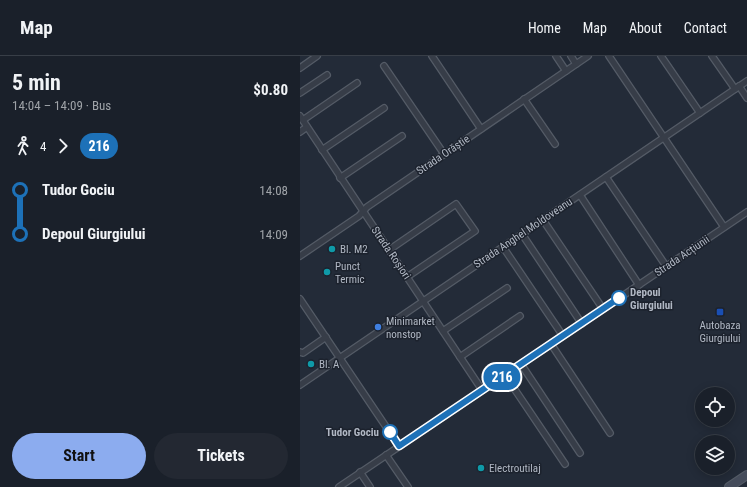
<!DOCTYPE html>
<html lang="en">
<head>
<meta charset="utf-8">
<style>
  body { margin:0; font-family:"Roboto Condensed",sans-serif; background:#232832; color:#f1f3f6; height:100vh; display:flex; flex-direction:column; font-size:15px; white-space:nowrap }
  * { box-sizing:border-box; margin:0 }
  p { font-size:13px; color:#9fa3a8 }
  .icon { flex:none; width:22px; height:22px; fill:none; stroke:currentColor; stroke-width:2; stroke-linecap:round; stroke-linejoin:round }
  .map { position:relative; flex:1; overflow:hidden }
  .drawer { display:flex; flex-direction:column; background:#1a202a; width:300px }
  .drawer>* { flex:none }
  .badge { padding:0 8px; border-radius:13px; font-size:14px; line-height:26px }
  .controls { position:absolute; left:395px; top:331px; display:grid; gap:8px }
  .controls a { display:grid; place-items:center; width:40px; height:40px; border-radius:50%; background:#1a202a; box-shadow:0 2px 10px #0003,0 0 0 1px #383e47; font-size:20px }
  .map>.badge { position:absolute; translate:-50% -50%; box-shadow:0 0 0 2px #fff }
  .legs { display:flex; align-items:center; gap:6px; height:44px; padding:0 12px; font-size:13px }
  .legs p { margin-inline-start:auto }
  .summary { display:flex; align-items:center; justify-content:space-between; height:68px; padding:0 12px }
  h1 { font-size:22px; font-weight:700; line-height:30px }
  .primary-button { display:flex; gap:8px; margin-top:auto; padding:8px 12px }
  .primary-button a { flex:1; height:46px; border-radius:24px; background:#8cacef; color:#111; font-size:16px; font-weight:700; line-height:46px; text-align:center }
  .primary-button a+a { background:#232832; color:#f1f3f6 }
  ul { padding:0 12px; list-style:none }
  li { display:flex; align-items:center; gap:14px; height:44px; font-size:15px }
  li i { display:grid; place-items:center; width:6px; height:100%; margin:0 5px; background:currentColor }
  li i::after { content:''; width:10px; height:10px; margin:-5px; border:3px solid; border-radius:50%; background:#1a202a }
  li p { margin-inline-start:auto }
  li:first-child i { background:linear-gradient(#0000 50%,currentColor 0) }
  li:last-child i { background:linear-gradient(currentColor 50%,#0000 0) }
  header { display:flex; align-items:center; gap:24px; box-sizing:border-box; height:56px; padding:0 20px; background:#1a202a; border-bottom:1px solid #383e47 }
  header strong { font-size:19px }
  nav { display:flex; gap:22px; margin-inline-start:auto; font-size:14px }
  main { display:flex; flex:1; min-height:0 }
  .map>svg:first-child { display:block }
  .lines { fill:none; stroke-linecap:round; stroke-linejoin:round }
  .street-casing { stroke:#545b66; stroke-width:8 }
  .secondary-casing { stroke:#545b66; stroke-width:10 }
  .street { stroke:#373d48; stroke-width:5.5 }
  .secondary { stroke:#454c5b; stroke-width:8 }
  .line-1-casing { stroke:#fff; stroke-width:9 }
  .line-1 { stroke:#1d71b8; stroke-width:6 }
  .culture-dot { fill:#0f9aa8; stroke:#1c222d; stroke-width:1.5 }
  .stop-1-dot { fill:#fff; stroke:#1d71b8; stroke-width:2 }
  .transit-dot { fill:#1a4fb4; stroke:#1c222d; stroke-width:1.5 }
  .shop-dot { fill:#3f7fe0; stroke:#1c222d; stroke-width:1.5 }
  .labels { text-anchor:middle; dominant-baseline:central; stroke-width:3; stroke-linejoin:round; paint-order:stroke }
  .street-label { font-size:11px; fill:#b1b8c4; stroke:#1c222d }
  .poi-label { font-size:11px; fill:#b1b8c4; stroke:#1c222d; text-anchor:start }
  .stop-label { font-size:11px; font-weight:bold; fill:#b1b8c4; stroke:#1c222d; text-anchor:start }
</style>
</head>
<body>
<header>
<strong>Map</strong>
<nav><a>Home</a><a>Map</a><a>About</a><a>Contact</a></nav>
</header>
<main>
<section class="drawer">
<div class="summary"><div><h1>5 min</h1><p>14:04 – 14:09 · Bus</p></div><b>$0.80</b></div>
<div class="legs"><svg class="icon" aria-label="walk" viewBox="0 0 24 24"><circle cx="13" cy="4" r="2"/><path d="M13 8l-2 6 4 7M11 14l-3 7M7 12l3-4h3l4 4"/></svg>4<svg class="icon" aria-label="forward" viewBox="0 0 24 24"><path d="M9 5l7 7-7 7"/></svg><b class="badge" style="background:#1d71b8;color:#fff">216</b></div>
<ul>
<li><i style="color:#1d71b8"></i><b>Tudor Gociu</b><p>14:08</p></li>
<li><i style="color:#1d71b8"></i><b>Depoul Giurgiului</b><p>14:09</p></li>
</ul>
<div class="primary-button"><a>Start</a><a>Tickets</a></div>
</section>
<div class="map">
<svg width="447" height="431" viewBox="0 0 447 431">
  <rect width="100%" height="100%" fill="#232b38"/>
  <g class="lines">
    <g class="street-casing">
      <g id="street">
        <path d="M132 0 181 73"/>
        <path d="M256 0 266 15"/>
        <path d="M271 0 276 8"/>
        <path d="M309 0 424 171"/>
        <path d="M361 0 400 57"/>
        <path d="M412 0 435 33"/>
        <path d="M84 10 144 98"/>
        <path d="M0 12 17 0"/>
        <path d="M439 30 447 42"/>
        <path d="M0 37 27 19"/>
        <path d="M224 43 255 88"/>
        <path d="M0 60 182 334"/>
        <path d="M3 64 57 27"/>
        <path d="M0 76 7 71"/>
        <path d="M22 94 84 52"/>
        <path d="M306 121 366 210"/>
        <path d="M40 122 102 80"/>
        <path d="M280 139 339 229"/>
        <path d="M243 164 303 253"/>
        <path d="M222 178 282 268"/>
        <path d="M203 191 263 280"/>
        <path d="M89 194 156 148 175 175 107 221"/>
        <path d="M0 200 59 160 67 151 288 0"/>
        <path d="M0 243 99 390"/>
        <path d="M143 275 207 232"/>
        <path d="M251 288 310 377"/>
        <path d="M0 296 3 297 26 281"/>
        <path d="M160 301 220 260"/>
        <path d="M221 308 280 397"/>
        <path d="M205 319 265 408"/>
        <path d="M0 329 447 25"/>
        <path d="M86 399 108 431"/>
        <path d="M60 416 70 431"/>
        <path d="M39 431 447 156"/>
      </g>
    </g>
    <g class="secondary-casing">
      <path id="secondary" d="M429 431 447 419"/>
    </g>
    <use href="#street" class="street"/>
    <use href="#secondary" class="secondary"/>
  </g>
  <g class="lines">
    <g class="line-1-casing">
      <path id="line-1" d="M90 376 99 390 319 242"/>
    </g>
    <use href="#line-1" class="line-1"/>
  </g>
  <g class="culture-dot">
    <circle cx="32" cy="193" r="4"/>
    <circle cx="27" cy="216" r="4"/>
    <circle cx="11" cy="308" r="4"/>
    <circle cx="181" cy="412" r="4"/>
  </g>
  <g class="stop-1-dot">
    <circle cx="319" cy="242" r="7"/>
    <circle cx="90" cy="376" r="7"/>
  </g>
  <rect class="transit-dot" x="416" y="252" width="8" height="8" rx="2"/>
  <circle class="shop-dot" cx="78" cy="271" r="4"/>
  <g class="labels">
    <g class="street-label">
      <text transform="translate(143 99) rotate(-34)">Strada Orăștie</text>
      <text transform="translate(223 177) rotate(-34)">Strada Anghel Moldoveanu</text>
      <text transform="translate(91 197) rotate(56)">Strada Roșiori</text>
      <text transform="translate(382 200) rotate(-34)">Strada Acțiunii</text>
    </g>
    <g class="poi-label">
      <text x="40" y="193">Bl. M2</text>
      <text x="35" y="210">Punct<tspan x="35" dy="13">Termic</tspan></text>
      <text x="86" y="265">Minimarket<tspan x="86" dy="13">nonstop</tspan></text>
      <text x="420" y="269" text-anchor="middle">Autobaza<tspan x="420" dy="13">Giurgiului</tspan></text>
      <text x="19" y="308">Bl. A</text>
      <text x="189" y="412">Electroutilaj</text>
    </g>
    <g class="stop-label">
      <text x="330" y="236">Depoul<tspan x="330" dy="13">Giurgiului</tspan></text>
      <text x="79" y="376" text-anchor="end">Tudor Gociu</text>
    </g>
  </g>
</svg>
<div class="controls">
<a><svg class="icon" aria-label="locate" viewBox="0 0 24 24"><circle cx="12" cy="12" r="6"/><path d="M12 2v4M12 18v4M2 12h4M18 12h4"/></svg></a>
<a><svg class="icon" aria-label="layers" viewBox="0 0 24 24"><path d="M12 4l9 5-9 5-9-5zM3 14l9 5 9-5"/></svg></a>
</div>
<b class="badge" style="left:202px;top:321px;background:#1d71b8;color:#fff">216</b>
</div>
</main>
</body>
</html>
